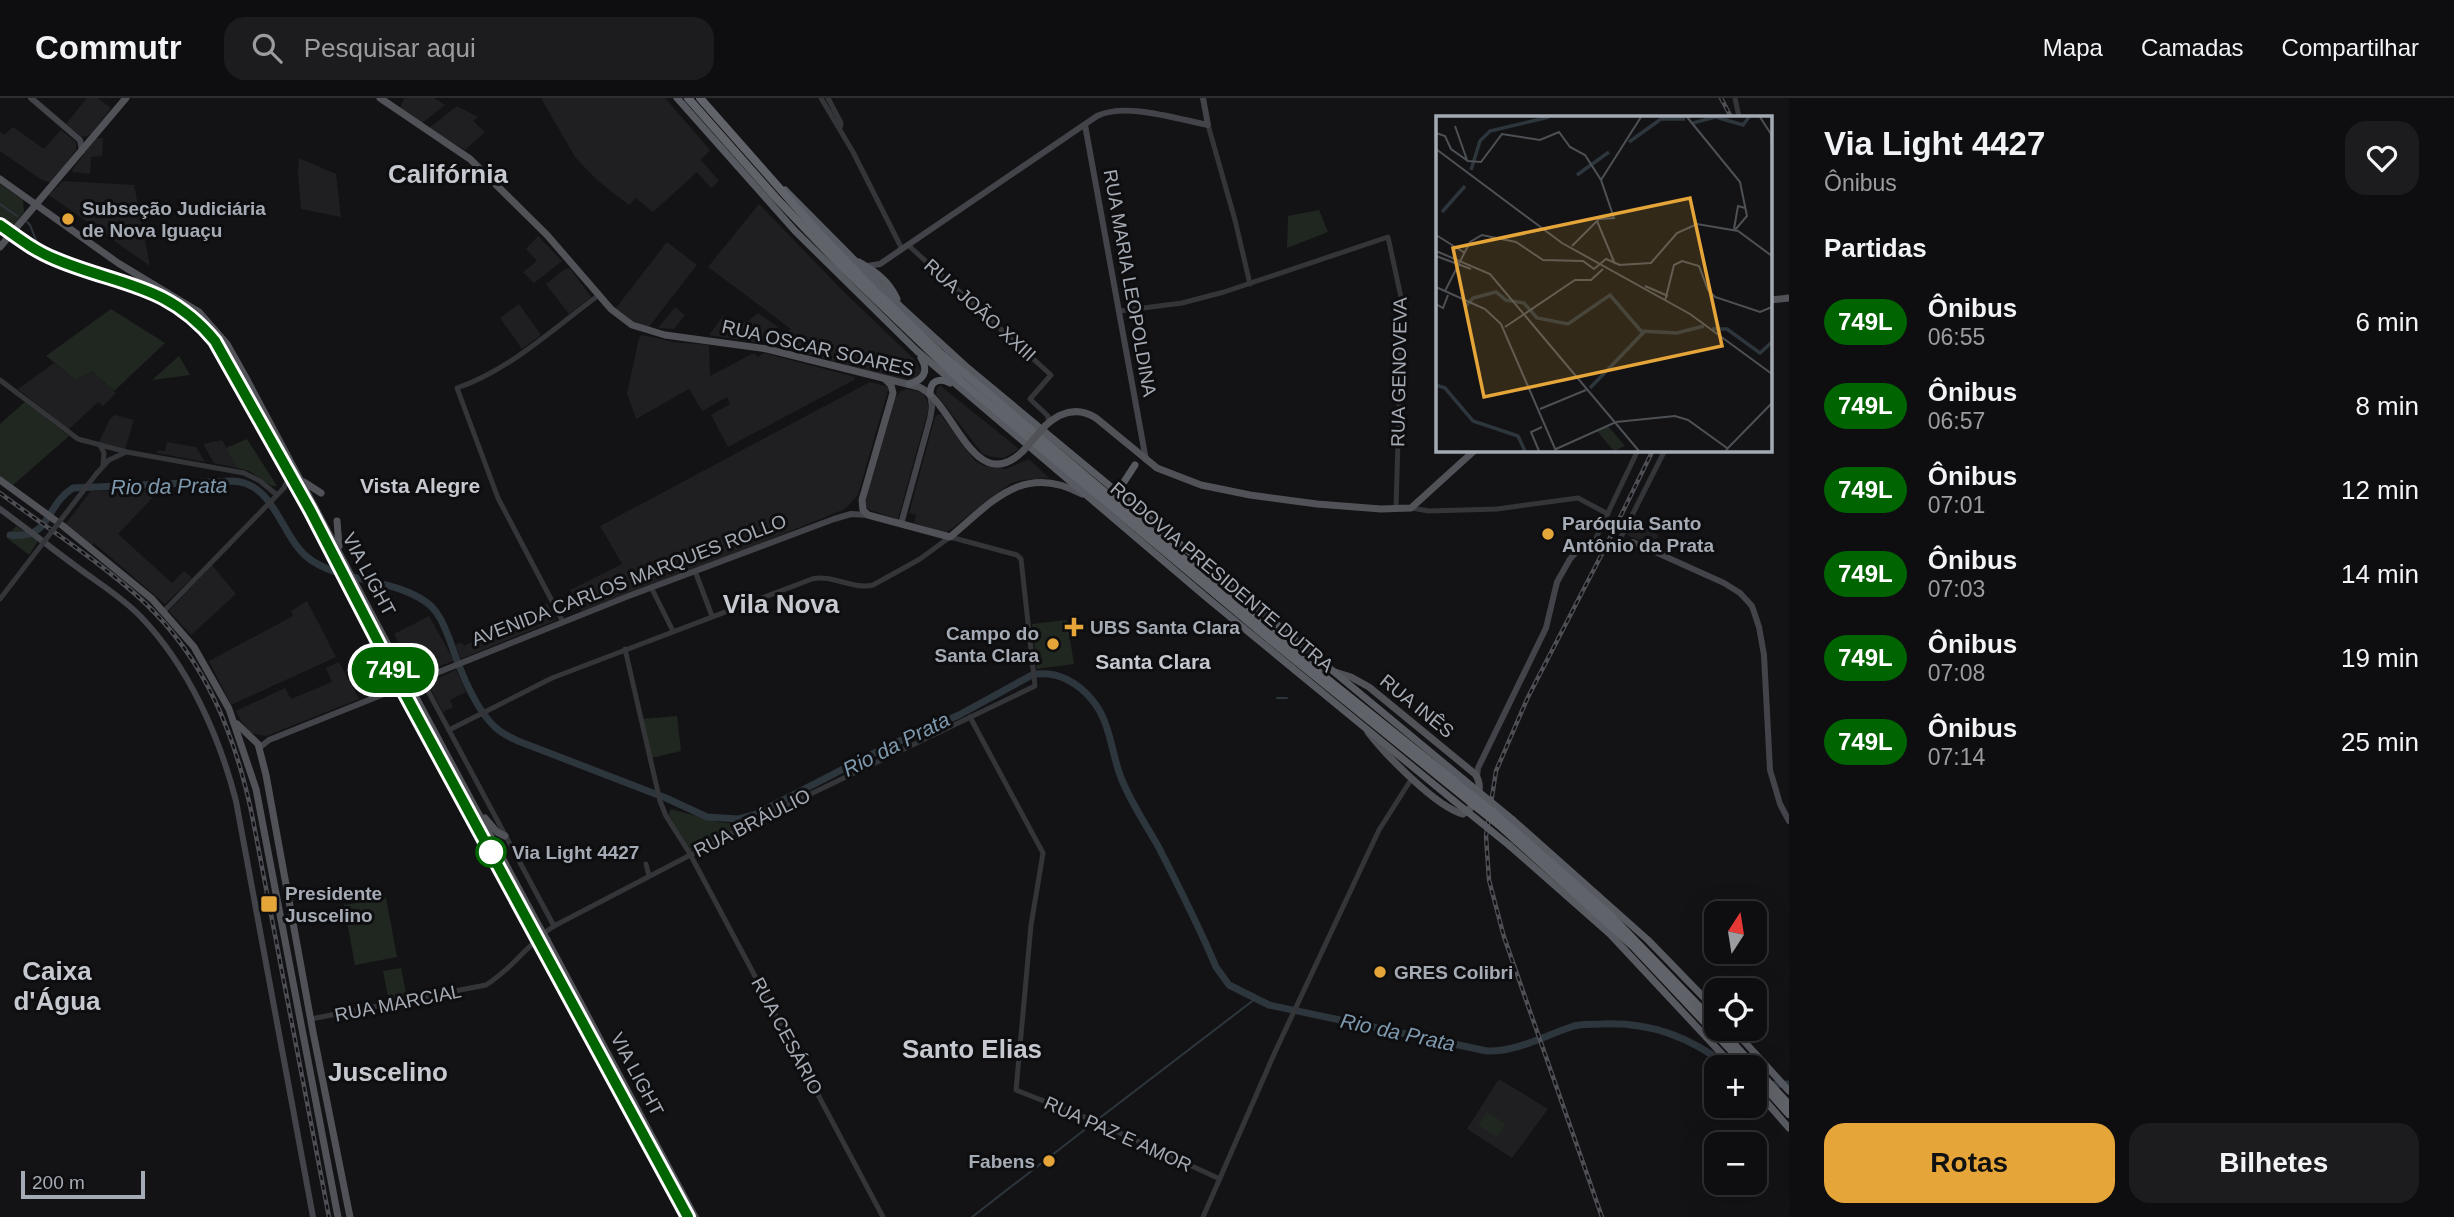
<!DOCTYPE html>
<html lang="pt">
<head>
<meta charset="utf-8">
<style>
  body { margin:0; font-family:Helvetica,sans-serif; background:#1c1c1e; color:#f1f3f6; height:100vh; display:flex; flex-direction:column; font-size:26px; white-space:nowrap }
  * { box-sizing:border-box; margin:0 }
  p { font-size:23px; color:#9b9c9f }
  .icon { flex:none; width:38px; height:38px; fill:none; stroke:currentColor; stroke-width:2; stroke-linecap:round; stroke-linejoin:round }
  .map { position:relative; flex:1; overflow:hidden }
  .sheet { display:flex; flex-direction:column; background:#0e0e10; width:665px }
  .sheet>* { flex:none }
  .badge { padding:0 14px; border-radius:23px; font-size:24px; line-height:46px }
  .needle { width:46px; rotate:12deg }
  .controls { position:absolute; left:1704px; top:803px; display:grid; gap:14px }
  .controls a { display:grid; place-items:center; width:63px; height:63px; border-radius:14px; background:#0e0e10; box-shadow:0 7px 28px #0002,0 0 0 2px #2e2e30; font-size:35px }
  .scale { position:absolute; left:21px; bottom:18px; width:124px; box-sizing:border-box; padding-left:7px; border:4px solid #a5abb4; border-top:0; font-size:19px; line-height:24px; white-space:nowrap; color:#a5abb4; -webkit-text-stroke:5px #0e0e10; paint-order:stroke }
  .map>.badge { position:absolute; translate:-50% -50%; box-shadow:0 0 0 4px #fff }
  h2 { padding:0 35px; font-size:26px; line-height:63px }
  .round { display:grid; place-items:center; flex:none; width:74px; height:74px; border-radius:21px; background:#1c1c1e }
  .headline { display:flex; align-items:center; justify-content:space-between; height:119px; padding:0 35px }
  h1 { font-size:33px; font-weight:700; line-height:52px }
  .primary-button { display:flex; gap:14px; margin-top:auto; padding:14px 35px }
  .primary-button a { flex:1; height:80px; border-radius:21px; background:#e6a539; color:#111; font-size:28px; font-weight:700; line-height:80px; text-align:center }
  .primary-button a+a { background:#1c1c1e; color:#f1f3f6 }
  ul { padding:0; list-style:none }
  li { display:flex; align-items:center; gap:21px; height:84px; padding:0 35px }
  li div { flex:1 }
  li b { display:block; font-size:26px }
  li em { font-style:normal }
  li .badge { min-width:77px; font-weight:700; text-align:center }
  header { display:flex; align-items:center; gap:42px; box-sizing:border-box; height:98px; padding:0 35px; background:#0e0e10; border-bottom:2px solid #2e2e30 }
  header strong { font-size:33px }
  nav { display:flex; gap:38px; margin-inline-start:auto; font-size:24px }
  .search { width:490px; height:63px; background:#1c1c1e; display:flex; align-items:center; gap:18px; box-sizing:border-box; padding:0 24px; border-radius:21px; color:#9b9c9f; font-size:26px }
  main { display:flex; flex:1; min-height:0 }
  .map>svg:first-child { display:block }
  .built { fill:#1f1f21 }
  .green { fill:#202720 }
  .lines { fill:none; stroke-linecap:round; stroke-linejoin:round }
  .stream { stroke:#2d363c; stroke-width:2 }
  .river { stroke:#2d363c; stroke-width:7 }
  .tertiary { stroke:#343539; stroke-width:5 }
  .secondary { stroke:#424449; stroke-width:6 }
  .primary { stroke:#505258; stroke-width:7 }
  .trunk { stroke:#585a61; stroke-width:7 }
  .motorway { stroke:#61636a; stroke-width:8 }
  .rail-casing { stroke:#4d4f54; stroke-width:4.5 }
  .rail { stroke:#0e0e10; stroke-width:2; stroke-dasharray:5; stroke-linecap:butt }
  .tertiary-bridge { stroke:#343539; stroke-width:5 }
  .primary-bridge { stroke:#505258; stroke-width:7 }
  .trunk-bridge { stroke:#585a61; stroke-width:7 }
  .motorway-bridge { stroke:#61636a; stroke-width:8 }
  .line-casing { stroke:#fff; stroke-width:16 }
  .line { stroke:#006400; stroke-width:10 }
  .poi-dot { fill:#e6a539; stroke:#0e0e10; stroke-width:2.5 }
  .stop-dot { fill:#fff; stroke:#006400; stroke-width:3.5 }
  .labels { text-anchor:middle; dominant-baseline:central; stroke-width:6; stroke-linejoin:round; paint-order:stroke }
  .poi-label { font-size:19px; font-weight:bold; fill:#a5abb4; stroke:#0e0e10; text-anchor:start }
  .street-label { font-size:19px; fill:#a5abb4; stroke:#0e0e10 }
  .stop-label { font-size:19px; font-weight:bold; fill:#a5abb4; stroke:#0e0e10; text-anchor:start }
  .neighbourhood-label { font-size:21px; font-weight:bold; fill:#c6c9d0; stroke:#0e0e10 }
  .water-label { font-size:21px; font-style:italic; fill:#7e99ae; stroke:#0e0e10 }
  .district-label { font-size:26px; font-weight:bold; fill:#c6c9d0; stroke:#0e0e10 }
  .inset-river { fill:none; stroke:#2d363c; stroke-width:3.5 }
  .inset-road { fill:none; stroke:#4d5055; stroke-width:2 }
  .view { fill:#e6a539; fill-opacity:0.15; stroke:#e6a539; stroke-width:3.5 }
  .inset-edge { fill:none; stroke:#a5abb4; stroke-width:3.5 }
</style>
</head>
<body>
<header>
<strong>Commutr</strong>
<div class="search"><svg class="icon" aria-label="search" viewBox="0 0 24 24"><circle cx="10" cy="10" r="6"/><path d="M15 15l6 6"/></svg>Pesquisar aqui</div>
<nav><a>Mapa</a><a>Camadas</a><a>Compartilhar</a></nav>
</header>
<main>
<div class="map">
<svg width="1789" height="1119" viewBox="0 0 1789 1119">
  <rect width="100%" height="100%" fill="#131315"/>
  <g class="built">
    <path d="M87 0H98L111 10 92 35 85 39 81 38 66 26Z"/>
    <path d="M404 0H434L445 7 421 26 400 10Z"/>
    <path d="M541 0H665L710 52 701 62 719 83 711 90 697 74 653 114 636 100 629 107 597 82 575 59Z"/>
    <path d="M457 8 478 19 473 23 485 34 465 52 429 30Z"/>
    <path d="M13 29 44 51 61 32 76 44V52L52 85 42 82 0 53V34L4 37Z"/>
    <path d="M96 40H103L102 58 91 59 90 76 73 74 72 72Z"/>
    <path d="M299 60 336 76 341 119 301 111 298 75Z"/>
    <path d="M63 83 134 87 150 168 49 97Z"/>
    <path d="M759 106 843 193 914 261 921 273 914 283H904L777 248 776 242 791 231 708 169Z"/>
    <path d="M538 138 562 163 534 185 523 174 537 163 526 151Z"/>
    <path d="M667 144 697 167 648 230 632 223 616 210Z"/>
    <path d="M570 170 591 199 569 216 546 186 565 171Z"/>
    <path d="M519 206 541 237 522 251 500 220Z"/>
    <path d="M675 209 685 217 674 231 658 230Z"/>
    <path d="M758 215 778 229 759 245 709 237 723 218 732 223 747 224Z"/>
    <path d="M642 237 674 244 709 247 710 278 754 255 758 259 764 255 855 279 854 282 728 349 711 317 730 306 727 299 702 313 689 291 636 321 627 295 639 240Z"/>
    <path d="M54 265 76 282 92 273 116 295 103 308 98 304 68 332 18 291Z"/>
    <path d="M870 284 888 289V292L858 397 845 411 741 453 582 513 570 492 622 466 600 428Z"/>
    <path d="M941 287 942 289 1019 351 1004 360 993 359 983 356 936 296 937 290Z"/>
    <path d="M907 291 921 294 925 298 929 309 898 421 870 412 866 409 865 402 894 301 901 293Z"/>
    <path d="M938 316 941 317 975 363 985 368 1006 371 1029 361 1049 380 1023 382 1011 385 946 435 914 425 916 417 909 415 935 319Z"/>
    <path d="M115 317 134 322 125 351 99 344 110 321Z"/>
    <path d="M222 342 237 370 214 365 203 346Z"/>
    <path d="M167 344 196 349 205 364 157 355V352L165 353Z"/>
    <path d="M160 392 118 436 172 485 184 473 192 480 165 506 94 445 91 448 64 428 91 393Z"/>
    <path d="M1632 426H1637L1659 437 1653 448 1627 437Z"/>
    <path d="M212 467 236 496 191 537 169 513Z"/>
    <path d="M307 503 336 559 231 607 209 563 293 518 291 513Z"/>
    <path d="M547 505 556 522 461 561 455 547 461 544 464 548Z"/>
    <path d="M429 518 454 563 437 569 434 564 414 575 394 536Z"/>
    <path d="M339 564 359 601 266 638 250 635 241 623 236 613 285 590 291 601 332 584 326 570Z"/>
    <path d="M456 572 466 594 450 602 453 609 443 614 428 585Z"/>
    <path d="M1499 981 1548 1011 1512 1060 1467 1031Z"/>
  </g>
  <g class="green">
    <path d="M0 86 23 102 24 114 15 126 10 127 0 123Z"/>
    <path d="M1319 112 1328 134 1287 150 1288 118Z"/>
    <path d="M111 211 165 245 114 293 92 273 76 282 46 258Z"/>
    <path d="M179 258 190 277 152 282Z"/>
    <path d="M25 304 69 338 13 387 0 378V326Z"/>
    <path d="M247 341 277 388H272L249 373 237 370 226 350Z"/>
    <path d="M16 428 38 443 29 457 7 440Z"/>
    <path d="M1067 522 1074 566 1037 571 1032 526Z"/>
    <path d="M677 618 681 653 651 660 642 621Z"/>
    <path d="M671 711 718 724 745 727 690 753 668 717Z"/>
    <path d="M386 800 397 859 355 867 344 807Z"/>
    <path d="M401 870 407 900 389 903 383 873Z"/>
    <path d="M1487 1014 1506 1026 1497 1039 1478 1027Z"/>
  </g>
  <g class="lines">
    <g class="stream">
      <path d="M0 106 17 118"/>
      <path d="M27 124 30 127 38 147"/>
      <path d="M1277 600H1287"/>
      <path d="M1097 1022 1255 901"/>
      <path d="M972 1119 1092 1026"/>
    </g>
    <g class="river">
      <path d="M10 437C52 442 44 408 73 390L232 383C274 384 280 436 307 459 340 486 398 479 431 508 440 517 444 528 449 540 458 567 474 610 495 629 502 636 510 639 518 643L666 700 707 719 738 721 756 716 886 649 959 617 1032 577C1056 572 1078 584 1093 603 1110 624 1111 652 1120 677 1129 702 1145 725 1158 748 1178 787 1199 828 1216 869L1229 887 1269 907 1487 953C1518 954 1545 937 1574 928 1582 926 1592 926 1601 926 1652 924 1690 939 1731 970"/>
      <path d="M1755 987 1789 986"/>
    </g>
    <g class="tertiary">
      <path d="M821 0 853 54 902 151"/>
      <path d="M828 0 841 25 840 30"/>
      <path d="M1735 0 1739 19"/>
      <path d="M1208 27 1235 122 1250 186"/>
      <path d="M908 147 1051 277 1030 301 1048 318V325"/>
      <path d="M1120 213 1182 205 1224 194 1388 139 1402 204 1396 411"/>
      <path d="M0 282 78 341 127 354 244 375 260 383 277 397"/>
      <path d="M100 347 104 355 103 366"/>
      <path d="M97 375 109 362 124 355"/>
      <path d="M1411 410 1429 413 1497 411 1578 400 1608 416"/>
      <path d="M1594 444 1638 352"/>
      <path d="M1617 447 1665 352"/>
      <path d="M695 473 712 518"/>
      <path d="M651 489 673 533"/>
      <path d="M0 501 13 484"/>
      <path d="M164 513 284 390 287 383 286 373"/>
      <path d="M563 524 498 400 457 290C510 272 554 230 599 197"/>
      <path d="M625 551 660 703 666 718 690 756 883 1119"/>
      <path d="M421 580 554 828"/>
      <path d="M970 619 1043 755 1031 827 1016 992 1087 1020 1220 1081"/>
      <path d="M646 766 649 778"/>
      <path d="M311 921 486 887C515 869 528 845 554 828L769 716 1035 588 1021 461 1017 457 950 439 920 461 873 487C853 492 832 476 812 481L552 580 449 632"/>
      <path d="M1203 1119 1275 954 1379 732 1412 680"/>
    </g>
    <g class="secondary">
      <path d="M31 0 80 42 82 53"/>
      <path d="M1085 27 1146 362"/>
      <path d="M867 168 880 166 1097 18C1126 4 1177 21 1208 27L1203 0"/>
      <path d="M0 411C26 430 51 450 77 469 98 485 122 499 141 519 188 568 219 637 236 703L313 1119"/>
      <path d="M901 426 930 321 932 309 930 296"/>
      <path d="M259 650 269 642 626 499 834 421 851 416 868 417"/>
      <path d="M1477 679 1478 670 1546 530 1557 484 1570 461 1580 450 1589 445 1611 448 1633 444 1724 485 1740 495 1752 508 1759 529 1764 557 1770 672 1780 706 1789 723"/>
    </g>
    <g class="primary">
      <path d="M380 0 470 61 547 137 611 211 632 227 665 237 767 251 919 289C954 304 974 401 1023 353"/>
      <path d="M0 81 118 165 199 214 227 246 245 278 404 577"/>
      <path d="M0 127C19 141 37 154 59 163 102 180 147 185 186 214 226 243 255 311 278 355 318 430 358 505 397 580"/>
      <path d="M0 149 126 0"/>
      <path d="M1770 202 1789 200"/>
      <path d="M885 281 891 287 893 295 862 402 863 412 868 417 950 439C992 404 1023 364 1082 396"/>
      <path d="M1045 328C1060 314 1077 308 1096 320L1157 370 1201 387 1250 397 1317 406 1381 411 1411 410 1475 352"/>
      <path d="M0 382 63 428 152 501 194 549 229 611 256 691 338 1119"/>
      <path d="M304 384 321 395"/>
      <path d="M337 423 339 448"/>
      <path d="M1335 574 1351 579 1369 589 1475 676C1485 690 1476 708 1463 716 1436 709 1385 656 1368 634"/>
      <path d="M413 594 540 830"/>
      <path d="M405 596 535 835"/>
      <path d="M237 626 258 646 266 677 313 934 350 1119"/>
      <path d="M485 720 497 734 505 738"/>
      <path d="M547 842 695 1119"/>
      <path d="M542 848 688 1119"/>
    </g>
    <g class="trunk">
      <path d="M677 0 795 133 917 253 1206 499 1453 702"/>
      <path d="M785 92 900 208 969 271 1463 681"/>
      <path d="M859 164C875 173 889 183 897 201"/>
      <path d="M909 286C924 282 929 273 921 260"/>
      <path d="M930 296C930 283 939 279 950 285"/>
      <path d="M1123 400 1122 387 1135 367"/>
      <path d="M1513 722 1648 842 1717 913"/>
      <path d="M1510 748 1610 836 1735 970"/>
      <path d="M1733 931 1789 993"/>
      <path d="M1755 991 1789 1030"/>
    </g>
    <g class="motorway">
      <path d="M688 0 776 100 838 165 960 282 1268 540 1469 703"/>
      <path d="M700 0 819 135 877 195 939 254 1301 560 1472 697"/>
      <path d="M1499 719 1610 817 1717 927"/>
      <path d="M1498 726 1633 848 1748 970"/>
      <path d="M1720 931 1789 1007"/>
      <path d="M1755 978 1789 1016"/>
    </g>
    <g class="rail-casing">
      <g id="rail">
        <path d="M1721 0 1731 19"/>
        <path d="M0 395C48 431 101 464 145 505 206 563 235 637 252 717L329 1119"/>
        <path d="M1602 1119 1504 839 1489 782 1486 738 1496 673 1528 599 1606 448 1653 352"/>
      </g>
    </g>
    <use href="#rail" class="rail"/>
    <path class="tertiary-bridge" d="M13 484 97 375"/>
    <g class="primary-bridge">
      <path d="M1023 353 1045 328"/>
      <path d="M404 577 413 594"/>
      <path d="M397 580 405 596"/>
      <path d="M540 830 547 842"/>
      <path d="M535 835 542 848"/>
    </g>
    <g class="trunk-bridge">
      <path d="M1463 681 1513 722"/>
      <path d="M1453 702 1510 748"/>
    </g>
    <g class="motorway-bridge">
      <path d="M1472 697 1499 719"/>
      <path d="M1469 703 1498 726"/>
    </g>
  </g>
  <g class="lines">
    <g class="line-casing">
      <path id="line" d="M0 127C18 140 35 153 55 161 119 188 167 185 215 243L310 412 405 596 688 1119"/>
    </g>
    <use href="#line" class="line"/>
  </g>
  <g class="poi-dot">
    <circle cx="68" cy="121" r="7"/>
    <circle cx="1548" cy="436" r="7"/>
    <path d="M1070.5 518.5h7v7h7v7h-7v7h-7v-7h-7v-7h7z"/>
    <circle cx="1053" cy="546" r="7"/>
    <rect x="260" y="797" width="18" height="18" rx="3.5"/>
    <circle cx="1380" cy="874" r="7"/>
    <circle cx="1049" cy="1063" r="7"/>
  </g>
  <circle class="stop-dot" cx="491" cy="754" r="14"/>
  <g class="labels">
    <g class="poi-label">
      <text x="82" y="110">Subseção Judiciária<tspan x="82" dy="22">de Nova Iguaçu</tspan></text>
      <text x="1562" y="425">Paróquia Santo<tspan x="1562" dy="22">Antônio da Prata</tspan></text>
      <text x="1090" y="529">UBS Santa Clara</text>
      <text x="1039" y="535" text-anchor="end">Campo do<tspan x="1039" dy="22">Santa Clara</tspan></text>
      <text x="285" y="795">Presidente<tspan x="285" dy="22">Juscelino</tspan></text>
      <text x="1394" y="874">GRES Colibri</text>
      <text x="1035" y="1063" text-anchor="end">Fabens</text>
    </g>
    <g class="street-label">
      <text transform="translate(1130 185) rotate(80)">RUA MARIA LEOPOLDINA</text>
      <text transform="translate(980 212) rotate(42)">RUA JOÃO XXIII</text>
      <text transform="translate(818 250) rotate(13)">RUA OSCAR SOARES</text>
      <text transform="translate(1399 274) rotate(-89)">RUA GENOVEVA</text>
      <text transform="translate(369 476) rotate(62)">VIA LIGHT</text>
      <text transform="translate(1222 479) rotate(40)">RODOVIA PRESIDENTE DUTRA</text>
      <text transform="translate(629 482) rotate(-21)">AVENIDA CARLOS MARQUES ROLLO</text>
      <text transform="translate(1417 608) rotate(39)">RUA INÊS</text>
      <text transform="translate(752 725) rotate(-27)">RUA BRÁULIO</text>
      <text transform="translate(398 905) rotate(-11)">RUA MARCIAL</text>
      <text transform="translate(787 938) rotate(62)">RUA CESÁRIO</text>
      <text transform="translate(637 976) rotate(62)">VIA LIGHT</text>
      <text transform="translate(1118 1036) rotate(24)">RUA PAZ E AMOR</text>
    </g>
    <g class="stop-label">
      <text x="512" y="754">Via Light 4427</text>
    </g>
    <g class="neighbourhood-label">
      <text x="420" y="387">Vista Alegre</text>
      <text x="1153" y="563">Santa Clara</text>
    </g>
    <g class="water-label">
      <text transform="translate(169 388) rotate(-1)">Rio da Prata</text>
      <text transform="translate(896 646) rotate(-27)">Rio da Prata</text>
      <text transform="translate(1398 934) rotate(12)">Rio da Prata</text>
    </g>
    <g class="district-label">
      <text x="448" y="76">Califórnia</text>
      <text x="781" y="506">Vila Nova</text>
      <text x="57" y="873">Caixa<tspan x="57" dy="30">d'Água</tspan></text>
      <text x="972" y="951">Santo Elias</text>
      <text x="388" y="974">Juscelino</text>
    </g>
  </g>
  <g transform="translate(1436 18)">
    <rect width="336" height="336" fill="#131315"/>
    <path d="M172 310 189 330 178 335 161 315Z" fill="#202720"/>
    <path class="inset-river" d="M280 1 307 9 313 1M257 7 279 1M193 26 225 3H249M35 54 44 25 54 15 113 1M141 59 173 36M6 96 29 70M30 190 37 182 60 176 70 184 88 187 101 202 132 208 174 179 205 215 241 217 268 210M276 213H291L324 237 336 226M0 269 9 272 37 305 82 320 89 335M154 272 208 216"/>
    <path class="inset-road" d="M251 1 304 66 311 100 299 114M324 1 335 18 336 32M19 10 31 44M0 17 9 20 15 33 32 45 45 46 66 18 104 24 123 16 134 31 149 39 165 64 178 102 163 103 136 130M0 33 126 127 254 198 336 258M165 64 205 1M161 105 179 148M298 113 302 90 309 92M0 119 29 137M0 135 54 158 203 335M0 140 35 153M182 149 215 147 241 117 261 108 302 115 336 140M209 170 232 180M0 171 49 193 65 208 120 335M9 175 34 126 46 119 80 126 107 144 147 145 158 153 170 143 184 149M229 185 238 149 246 145 263 150 272 174 279 181 324 196 336 191M0 188 7 192 12 179M69 211 139 164H155L167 153M104 293 150 274M120 333 180 306 239 300 252 304 291 332M290 334 336 287M103 335 95 316 106 311"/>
    <path class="view" d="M254 82 286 230 48 281 17 132Z"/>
    <rect width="336" height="336" class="inset-edge"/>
  </g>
</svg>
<div class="controls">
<a><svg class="needle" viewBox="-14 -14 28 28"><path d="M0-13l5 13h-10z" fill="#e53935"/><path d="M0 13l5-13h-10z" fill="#9b9c9f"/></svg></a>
<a><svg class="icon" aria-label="locate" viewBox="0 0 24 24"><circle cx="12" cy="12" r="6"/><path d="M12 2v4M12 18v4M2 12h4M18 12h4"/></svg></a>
<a>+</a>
<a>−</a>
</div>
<div class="scale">200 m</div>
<b class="badge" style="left:393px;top:572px;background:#006400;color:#fff">749L</b>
</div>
<section class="sheet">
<div class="headline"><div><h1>Via Light 4427</h1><p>Ônibus</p></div><a class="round"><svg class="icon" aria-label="heart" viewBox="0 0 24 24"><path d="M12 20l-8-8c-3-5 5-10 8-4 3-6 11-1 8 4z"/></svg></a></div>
<h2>Partidas</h2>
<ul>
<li><span class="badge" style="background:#006400;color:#fff">749L</span><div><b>Ônibus</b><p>06:55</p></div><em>6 min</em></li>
<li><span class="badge" style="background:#006400;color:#fff">749L</span><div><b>Ônibus</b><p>06:57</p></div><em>8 min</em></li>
<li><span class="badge" style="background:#006400;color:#fff">749L</span><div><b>Ônibus</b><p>07:01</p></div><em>12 min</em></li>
<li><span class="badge" style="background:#006400;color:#fff">749L</span><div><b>Ônibus</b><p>07:03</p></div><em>14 min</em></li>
<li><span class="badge" style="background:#006400;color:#fff">749L</span><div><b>Ônibus</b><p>07:08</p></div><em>19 min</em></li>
<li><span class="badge" style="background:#006400;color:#fff">749L</span><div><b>Ônibus</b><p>07:14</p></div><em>25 min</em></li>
</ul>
<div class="primary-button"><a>Rotas</a><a>Bilhetes</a></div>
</section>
</main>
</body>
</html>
